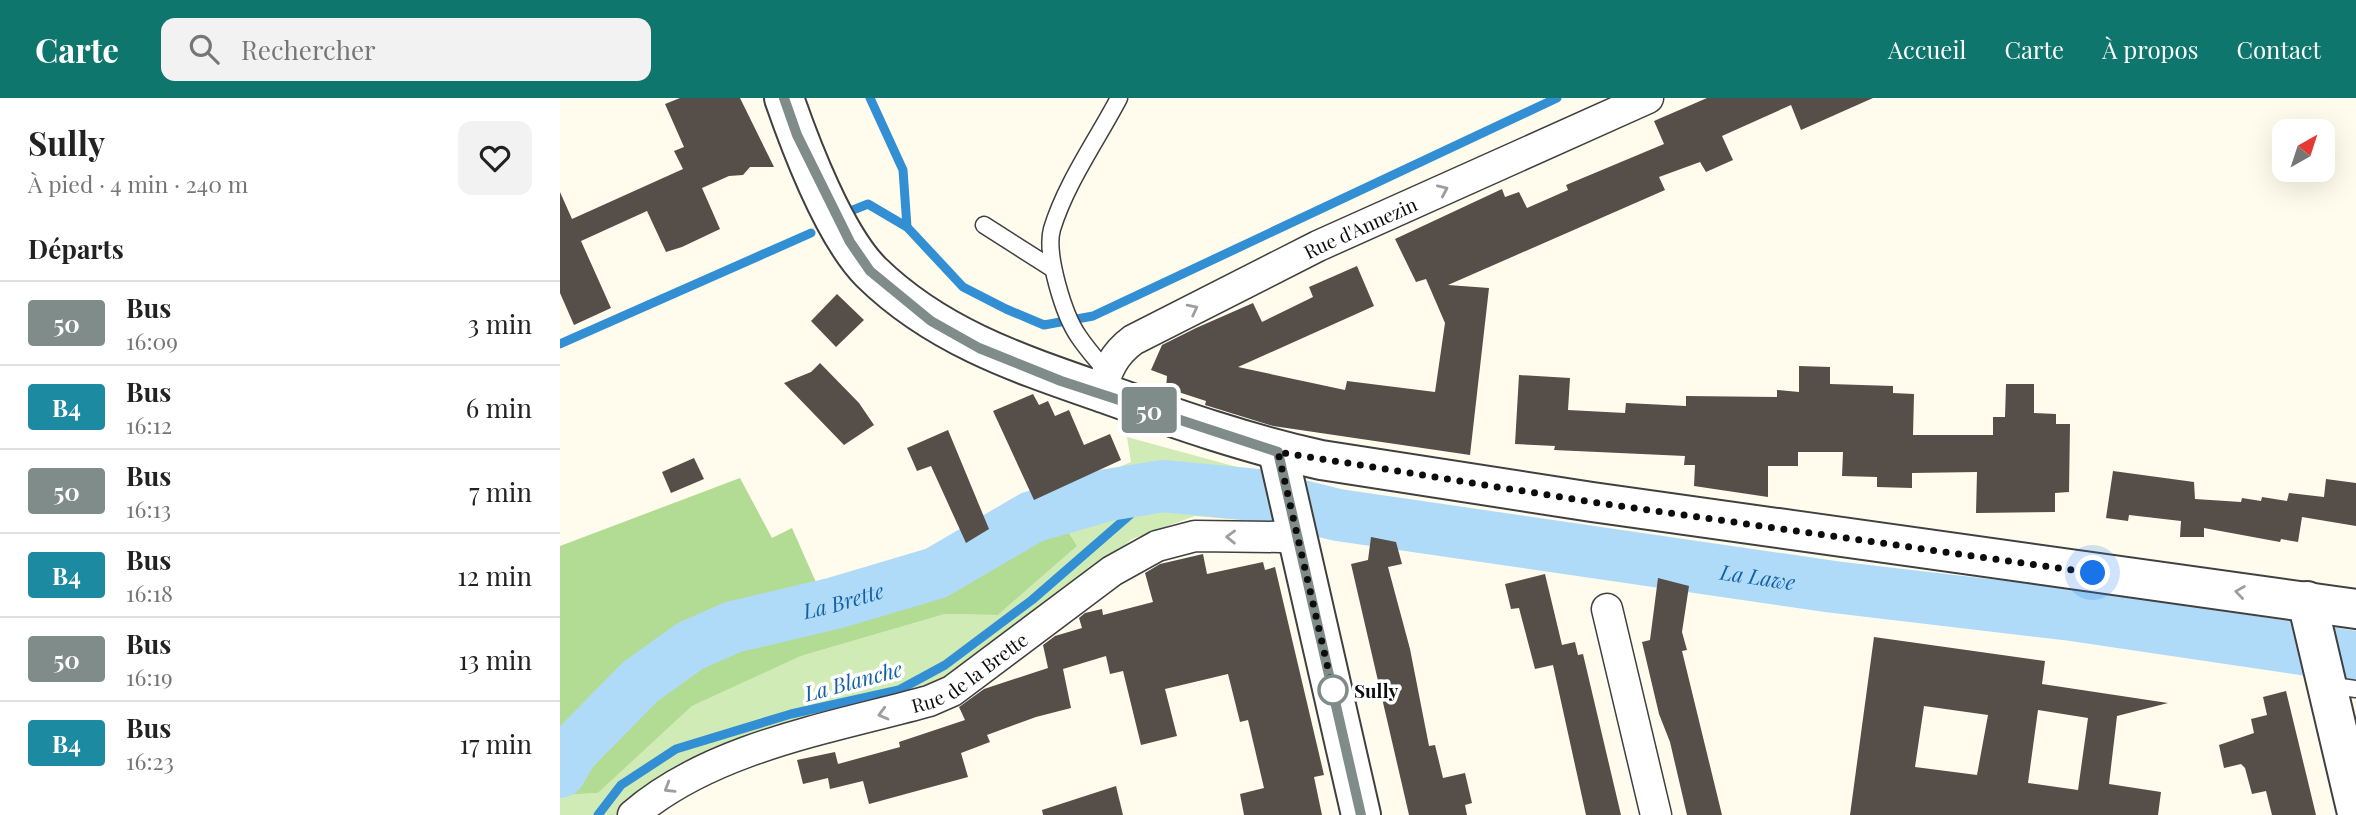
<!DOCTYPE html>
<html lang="fr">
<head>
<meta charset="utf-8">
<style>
  body { margin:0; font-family:"Playfair Display",serif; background:#f2f2f2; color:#222; height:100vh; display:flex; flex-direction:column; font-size:26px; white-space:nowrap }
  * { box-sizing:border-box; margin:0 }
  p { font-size:23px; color:#767676 }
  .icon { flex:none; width:38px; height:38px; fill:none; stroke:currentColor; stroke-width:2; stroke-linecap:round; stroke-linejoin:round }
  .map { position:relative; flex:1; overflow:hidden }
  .details { display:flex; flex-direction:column; background:#fff; width:560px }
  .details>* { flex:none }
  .badge { padding:0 14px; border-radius:5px; font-size:24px; line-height:46px }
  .needle { width:46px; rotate:39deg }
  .controls { position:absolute; left:1712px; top:21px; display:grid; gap:14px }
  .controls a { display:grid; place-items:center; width:63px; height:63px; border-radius:14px; background:#fff; box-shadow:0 7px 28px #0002; font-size:35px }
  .you { position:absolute; width:35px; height:35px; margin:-18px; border:5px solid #fff; border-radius:50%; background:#1a73e8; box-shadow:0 0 0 10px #1a73e833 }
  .map>.badge { position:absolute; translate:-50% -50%; box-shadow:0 0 0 4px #fff }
  h2 { padding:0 28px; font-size:26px; line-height:63px }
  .round { display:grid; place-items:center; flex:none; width:74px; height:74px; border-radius:14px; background:#f2f2f2 }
  .headline { display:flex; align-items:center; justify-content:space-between; height:119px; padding:0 28px }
  h1 { font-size:33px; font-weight:700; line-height:52px }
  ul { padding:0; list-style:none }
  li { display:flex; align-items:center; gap:21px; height:84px; padding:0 28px; border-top:2px solid #e0e0e0 }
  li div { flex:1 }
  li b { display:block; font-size:26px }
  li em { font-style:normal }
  li .badge { min-width:77px; font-weight:700; text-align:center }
  header { display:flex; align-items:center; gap:42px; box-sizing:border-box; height:98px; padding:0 35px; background:#0f766e; color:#fff }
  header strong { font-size:33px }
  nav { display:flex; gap:38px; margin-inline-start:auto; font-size:24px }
  .search { width:490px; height:63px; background:#f2f2f2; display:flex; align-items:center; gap:18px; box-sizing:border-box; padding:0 24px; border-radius:14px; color:#767676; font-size:26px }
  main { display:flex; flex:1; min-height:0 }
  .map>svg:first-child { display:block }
  .green { fill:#d0ebb5 }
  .forest { fill:#b2dc93 }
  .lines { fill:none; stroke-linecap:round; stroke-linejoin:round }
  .stream { stroke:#338fd3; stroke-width:9 }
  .river { stroke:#afdbf9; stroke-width:52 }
  .building { fill:#564e49; fill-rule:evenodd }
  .service-casing { stroke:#404040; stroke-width:19 }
  .minor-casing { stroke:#404040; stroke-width:33 }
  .tertiary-casing { stroke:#404040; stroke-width:42 }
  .service { stroke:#fff; stroke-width:16 }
  .minor { stroke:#fff; stroke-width:30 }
  .tertiary { stroke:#fff; stroke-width:38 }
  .oneway { stroke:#9e9e9e }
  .line-casing { stroke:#fff; stroke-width:16 }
  .line { stroke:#808c89; stroke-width:10 }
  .walk { stroke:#0d0d0d; stroke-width:7; stroke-dasharray:0 12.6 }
  .stop-dot { fill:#fff; stroke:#808c89; stroke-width:3.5 }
  .labels { text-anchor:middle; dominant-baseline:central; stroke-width:7; stroke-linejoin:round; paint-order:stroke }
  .street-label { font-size:19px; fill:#0d0d0d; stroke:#fff }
  .stop-label { font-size:19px; font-weight:bold; fill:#0d0d0d; stroke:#fff; text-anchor:start }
  .water-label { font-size:21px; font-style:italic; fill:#1160a4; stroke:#fff }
</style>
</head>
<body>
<header>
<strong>Carte</strong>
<div class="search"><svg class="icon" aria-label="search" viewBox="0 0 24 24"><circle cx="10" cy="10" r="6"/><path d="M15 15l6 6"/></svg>Rechercher</div>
<nav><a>Accueil</a><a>Carte</a><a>À propos</a><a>Contact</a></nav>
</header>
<main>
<section class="details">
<div class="headline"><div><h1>Sully</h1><p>À pied · 4 min · 240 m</p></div><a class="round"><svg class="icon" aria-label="heart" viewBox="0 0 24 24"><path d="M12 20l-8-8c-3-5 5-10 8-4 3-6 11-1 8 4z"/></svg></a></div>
<h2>Départs</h2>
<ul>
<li><span class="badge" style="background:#808c89;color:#fff">50</span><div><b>Bus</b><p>16:09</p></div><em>3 min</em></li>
<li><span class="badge" style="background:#1c8aa1;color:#fff">B4</span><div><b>Bus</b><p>16:12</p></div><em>6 min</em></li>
<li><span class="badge" style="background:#808c89;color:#fff">50</span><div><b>Bus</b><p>16:13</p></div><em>7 min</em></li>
<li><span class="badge" style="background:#1c8aa1;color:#fff">B4</span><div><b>Bus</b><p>16:18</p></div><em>12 min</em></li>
<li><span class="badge" style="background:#808c89;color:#fff">50</span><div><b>Bus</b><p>16:19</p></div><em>13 min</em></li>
<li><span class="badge" style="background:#1c8aa1;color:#fff">B4</span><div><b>Bus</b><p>16:23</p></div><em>17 min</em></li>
</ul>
</section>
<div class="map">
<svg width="1796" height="717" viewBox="0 0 1796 717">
  <rect width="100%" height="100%" fill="#fffced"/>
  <path class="green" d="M567 339 688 372 690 423 635 418 572 441 390 586 83 693 58 717H0V697L38 695 132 608 241 558 385 516 438 517 517 448 495 409 522 393 520 385 571 364Z"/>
  <path class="forest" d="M180 380 212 440 232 430 262 498 295 491 403 454 491 404 517 448 438 517 385 516 241 558 132 608 38 695 0 697V448Z"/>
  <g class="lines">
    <g class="stream">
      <path d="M310 0 343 72 347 129"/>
      <path d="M288 114 308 106 347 129 403 189 446 211 484 227 533 218 997 0"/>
      <path d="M0 246 251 135"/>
      <path d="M38 717 61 687 116 651 231 616 339 592 385 567 472 502 603 388"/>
    </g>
    <path class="river" id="s1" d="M0 674 12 653 80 584 130 548 173 529 275 505 376 475 472 419 548 397 603 388 697 397 778 417 1274 489 1512 517 1796 559"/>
  </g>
  <g class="building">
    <path d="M120 0H180L214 69H190L183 77 169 78 142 90 160 131 122 149 106 154 87 113 21 143 51 210 14 227 0 195V94L12 121 123 71 114 53 124 49 105 6Z"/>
    <path d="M1147 0H1313L1241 32 1231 7 1162 38 1173 62 1146 74 1140 64 1099 79 1105 92 888 187 929 190 910 357 713 328 645 307 646 303 606 290 607 278 591 272 602 247 636 230 693 205 702 224 753 199 749 189 797 168 814 208 678 269 785 292 787 283 875 294 885 225 866 181 856 184 835 141 942 91 945 99 959 94 967 110 1008 92 1006 87 1104 46 1094 23Z"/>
    <path d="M277 196 304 222 276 249 251 223Z"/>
    <path d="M260 265 299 305 314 327 284 347 224 285 251 274Z"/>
    <path d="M1239 268 1270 269V286L1333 288V295L1354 296 1353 337H1433V319H1445L1446 286H1474V315L1496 316V326H1510L1509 394 1495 395V414L1416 415 1417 374 1352 375V390L1317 389V379L1282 378 1283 354H1238V368H1208V399L1134 388 1135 367H1124L1125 358 994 352 995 348 955 346 959 277 1010 280 1008 312 1065 315 1066 305 1126 308V298L1217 299V292L1239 294Z"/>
    <path d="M473 296 479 307 488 303 495 318 509 312 524 347 550 336 561 362 474 402 433 313Z"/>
    <path d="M388 332 429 431 406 445 371 368 357 373 347 350Z"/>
    <path d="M134 360 144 381 111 395 102 374Z"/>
    <path d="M1553 373 1634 384 1635 401 1681 404 1682 400 1701 403 1702 399 1727 403 1729 395 1764 399 1766 381 1796 385V428L1742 419 1738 444 1721 441 1720 444 1644 430V439H1620L1621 423 1569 417 1568 423 1546 420Z"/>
    <path d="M811 439 836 444 842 466 828 469 850 551 869 648 875 647 883 680 905 675 912 705 905 707 907 717H849L791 466 808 462Z"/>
    <path d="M643 456 647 476 703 464 705 472 715 469 764 677 754 679 762 717H684L680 696 704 690 688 622 680 624 668 576 605 591 617 638 581 647 563 573 550 576 546 558 503 571 511 610 476 619 427 637 430 644 401 655 408 679 309 706 303 683 270 691 268 680 243 686 237 662 275 654 278 666 340 649 339 644 405 622 399 609 424 591 488 570 483 547 495 538 522 530 519 520 525 515 542 511 543 517 593 504 585 475 600 466Z"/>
    <path d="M985 476 1002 547 1015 544 1018 557 1023 556 1061 717H1026L993 567 975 571 959 510 951 511 945 486Z"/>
    <path d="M1098 480 1129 488 1122 534 1127 552 1122 553 1162 717H1127L1110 644 1099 616 1082 544 1090 542Z"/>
    <path d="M1314 539 1485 563 1482 586 1608 605 1557 618 1549 686 1601 694 1598 717H1290ZM1364 608 1428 617 1417 677 1355 669ZM1478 612 1528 620 1518 692 1468 685Z"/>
    <path d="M1726 593 1749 688 1756 717H1712L1706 693 1692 696 1685 670 1681 666 1664 670 1659 647 1694 635 1691 621 1707 617 1703 599Z"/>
    <path d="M556 688 563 717H483L482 712Z"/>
  </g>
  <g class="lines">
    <g class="service-casing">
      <g id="service">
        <path d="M424 127 493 171"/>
        <path d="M546 273C537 262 527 251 519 239 504 218 485 156 492 131 506 85 537 42 559 0"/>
        <path d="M1767 587 1796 591"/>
      </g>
    </g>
    <g class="minor-casing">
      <g id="minor">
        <path id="s2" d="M541 295C546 273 554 256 573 242L758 148 1088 0"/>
        <path d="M1047 511 1096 717"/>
        <path id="s3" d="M73 717C152 649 271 630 369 603L392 593 552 473 597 448 635 438 721 439 739 442"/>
      </g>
    </g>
    <g class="tertiary-casing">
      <g id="tertiary">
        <path d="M224 0C241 49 275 138 311 174 378 240 463 267 549 297 619 322 688 346 761 362L1032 404 1796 511"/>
        <path d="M718 354 801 717"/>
        <path d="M1747 503 1796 711"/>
      </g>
    </g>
    <use href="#service" class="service"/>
    <use href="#minor" class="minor"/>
    <use href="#tertiary" class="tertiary"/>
  </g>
  <defs><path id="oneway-chevron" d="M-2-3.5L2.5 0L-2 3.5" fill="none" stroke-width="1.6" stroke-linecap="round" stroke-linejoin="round" transform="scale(1.75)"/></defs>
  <g class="oneway">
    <use href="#oneway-chevron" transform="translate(883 92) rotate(-24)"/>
    <use href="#oneway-chevron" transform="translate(633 211) rotate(-27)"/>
    <use href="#oneway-chevron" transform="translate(671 439) rotate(-179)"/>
    <use href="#oneway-chevron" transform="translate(1680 494) rotate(-172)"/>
    <use href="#oneway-chevron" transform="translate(323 616) rotate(165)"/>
    <use href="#oneway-chevron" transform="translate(109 690) rotate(149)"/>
  </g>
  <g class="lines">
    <g class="line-casing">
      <path id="line" d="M224 0 237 37 290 144 310 173 371 223 419 250 501 283 718 354 801 717"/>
    </g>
    <use href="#line" class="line"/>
    <path class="walk" d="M773 592 718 354 1032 404 1533 475"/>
  </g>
  <circle class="stop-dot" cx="773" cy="592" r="14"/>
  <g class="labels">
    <g class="street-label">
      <text stroke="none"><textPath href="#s2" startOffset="317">Rue d'Annezin</textPath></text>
      <text stroke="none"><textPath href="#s3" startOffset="369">Rue de la Brette</textPath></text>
    </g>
    <g class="stop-label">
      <text x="794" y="592">Sully</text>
    </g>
    <g class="water-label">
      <text stroke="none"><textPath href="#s1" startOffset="1288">La Lawe</textPath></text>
      <text stroke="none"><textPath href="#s1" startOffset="343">La Brette</textPath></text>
      <text transform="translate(293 582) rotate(-15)">La Blanche</text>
    </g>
  </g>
</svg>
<div class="controls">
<a><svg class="needle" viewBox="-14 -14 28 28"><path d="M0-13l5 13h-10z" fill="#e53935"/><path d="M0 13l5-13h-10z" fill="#767676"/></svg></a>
</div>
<div class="you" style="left:1533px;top:475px"></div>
<b class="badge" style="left:589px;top:312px;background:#808c89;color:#fff">50</b>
</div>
</main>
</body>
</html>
